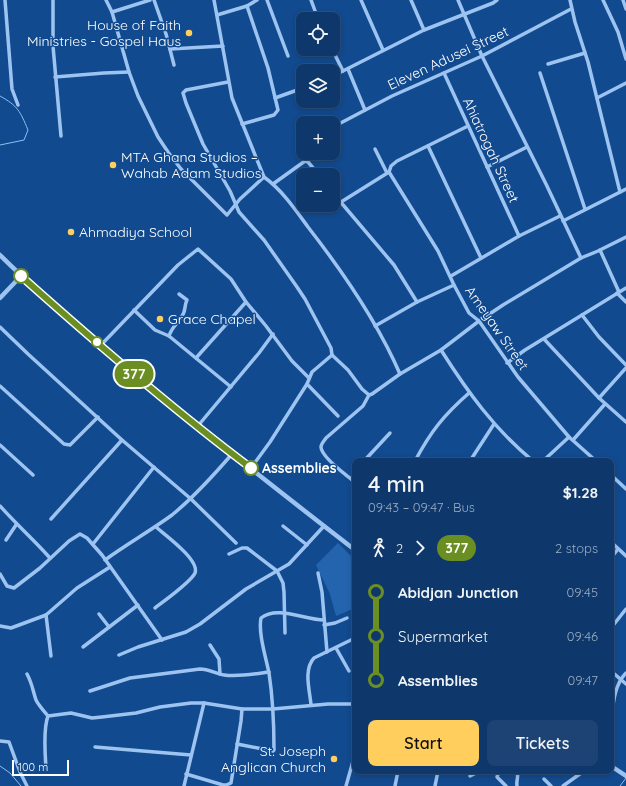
<!DOCTYPE html>
<html lang="en">
<head>
<meta charset="utf-8">
<style>
  body { margin:0; font-family:Quicksand,sans-serif; background:#1c4373; color:#f1f3f6; height:100vh; display:flex; flex-direction:column; font-size:15px; white-space:nowrap }
  * { box-sizing:border-box; margin:0 }
  p { font-size:13px; color:#9bacc1 }
  .icon { flex:none; width:22px; height:22px; fill:none; stroke:currentColor; stroke-width:2; stroke-linecap:round; stroke-linejoin:round }
  .map { position:relative; flex:1; overflow:hidden }
  .panel { position:absolute; left:352px; top:458px; width:262px; height:316px; display:flex; flex-direction:column; background:#0e386b; border-radius:8px; box-shadow:0 2px 6px #0003,0 0 0 1px #2e527e }
  .panel>* { flex:none }
  .badge { padding:0 8px; border-radius:13px; font-size:14px; line-height:26px }
  .controls { position:absolute; left:296px; top:12px; display:grid; gap:8px }
  .controls a { display:grid; place-items:center; width:44px; height:44px; border-radius:8px; background:#0e386b; box-shadow:0 2px 6px #0003,0 0 0 1px #2e527e; font-size:20px }
  .scale { position:absolute; left:12px; bottom:10px; width:57px; box-sizing:border-box; padding-left:4px; border:2px solid #fff; border-top:0; font-size:11px; line-height:14px; white-space:nowrap; color:#fff; -webkit-text-stroke:3px #124a8f; paint-order:stroke }
  .map>.badge { position:absolute; translate:-50% -50%; box-shadow:0 0 0 2px #fff }
  .legs { display:flex; align-items:center; gap:6px; height:44px; padding:0 16px; font-size:13px }
  .legs p { margin-inline-start:auto }
  .headline { display:flex; align-items:center; justify-content:space-between; height:68px; padding:0 16px }
  h1 { font-size:22px; font-weight:600; line-height:30px }
  .action { display:flex; gap:8px; margin-top:auto; padding:8px 16px }
  .action a { flex:1; height:46px; border-radius:8px; background:#ffce5d; color:#111; font-size:16px; font-weight:600; line-height:46px; text-align:center }
  .action a+a { background:#1c4373; color:#f1f3f6 }
  ul { padding:0 16px; list-style:none }
  li { display:flex; align-items:center; gap:14px; height:44px; font-size:15px }
  li i { display:grid; place-items:center; width:6px; height:100%; margin:0 5px; background:currentColor }
  li i::after { content:''; width:10px; height:10px; margin:-5px; border:3px solid; border-radius:50%; background:#0e386b }
  li p { margin-inline-start:auto }
  li:first-child i { background:linear-gradient(#0000 50%,currentColor 0) }
  li:last-child i { background:linear-gradient(currentColor 50%,#0000 0) }
  .map>svg:first-child { display:block }
  .green { fill:#2464ae }
  .lines { fill:none; stroke-linecap:round; stroke-linejoin:round }
  .stream { stroke:#8ebff5; stroke-width:1 }
  .minor { stroke:#9dc4f1; stroke-width:3.5 }
  .tertiary { stroke:#9dc4f1; stroke-width:4.5 }
  .line-1-casing { stroke:#fff; stroke-width:9 }
  .line-1 { stroke:#6b8e23; stroke-width:6 }
  .poi-dot { fill:#ffce5d; stroke:#124a8f; stroke-width:1.5 }
  .stop-1-dot { fill:#fff; stroke:#6b8e23; stroke-width:2 }
  .labels { text-anchor:middle; dominant-baseline:central; stroke-width:3; stroke-linejoin:round; paint-order:stroke }
  .poi-label { font-size:14px; fill:#fff; stroke:#124a8f; text-anchor:start }
  .street-label { font-size:14px; fill:#fff; stroke:#124a8f }
  .stop-label { font-size:14px; font-weight:bold; fill:#fff; stroke:#124a8f; text-anchor:start }
</style>
</head>
<body>
<div class="map">
<svg width="626" height="786" viewBox="0 0 626 786">
  <rect width="100%" height="100%" fill="#124a8f"/>
  <path class="green" d="M338 543 355 560V608L336 616 330 594 316 565Z"/>
  <g class="lines">
    <g class="stream">
      <path d="M0 96C18 106 20 111 28 130L24 140 0 145"/>
      <path d="M0 766 10 773 21 786"/>
      <path d="M620 786 626 778"/>
    </g>
    <g class="minor">
      <path d="M5 0 12 89 18 105"/>
      <path d="M53 0V46L61 136"/>
      <path d="M106 0 112 12 129 72 138 96 158 137 168 152 181 169 227 215 240 199 264 177"/>
      <path d="M154 0 166 34 174 65"/>
      <path d="M214 0 232 98 264 177C282 190 295 209 308 227 343 272 377 321 400 374"/>
      <path d="M267 0 288 56"/>
      <path d="M311 0 318 19"/>
      <path d="M361 0 383 50"/>
      <path d="M411 0 424 30"/>
      <path d="M458 0 482 56 546 184 581 258"/>
      <path d="M570 0 575 22 588 62 620 192"/>
      <path d="M603 0 618 32 626 59"/>
      <path d="M623 0 626 9"/>
      <path d="M112 12 150 0"/>
      <path d="M217 15 247 6 257 0"/>
      <path d="M170 49 223 46"/>
      <path d="M332 49 343 71"/>
      <path d="M548 64 585 53"/>
      <path d="M348 69 365 110"/>
      <path d="M444 73 519 236"/>
      <path d="M540 73 585 209"/>
      <path d="M333 76 424 30 493 3 497 0"/>
      <path d="M55 77 104 73 129 72"/>
      <path d="M228 82 186 90 183 93 186 103 203 144 230 191 239 212 264 240 297 287 305 299 331 348 332 355"/>
      <path d="M275 98 303 88"/>
      <path d="M597 98 626 83"/>
      <path d="M242 124 274 115 278 110 268 68 247 6"/>
      <path d="M333 127 392 96 482 56 571 9"/>
      <path d="M428 146 481 258"/>
      <path d="M375 149 387 173"/>
      <path d="M487 167 527 147"/>
      <path d="M389 172 438 251 454 285 469 313 479 321 518 377 569 437 596 461"/>
      <path d="M273 184 305 161 308 162 319 175"/>
      <path d="M333 193 394 265 417 302"/>
      <path d="M341 202 389 172 391 166 397 161 468 126"/>
      <path d="M563 221 626 189"/>
      <path d="M600 250 619 292"/>
      <path d="M451 276 519 236 560 216"/>
      <path d="M617 293 626 302"/>
      <path d="M134 310 155 330 169 336 231 387"/>
      <path d="M582 315 599 337 626 365"/>
      <path d="M375 326 417 302 454 285"/>
      <path d="M0 327 28 354 122 440 191 499 236 543"/>
      <path d="M169 336C172 327 178 323 182 316 186 311 184 306 187 300L179 294"/>
      <path d="M544 339 599 398 626 422"/>
      <path d="M100 346 178 265 198 249 231 279 246 302 266 326 292 361 309 378"/>
      <path d="M441 350C467 391 495 430 533 461"/>
      <path d="M332 355 348 370 362 389 369 395"/>
      <path d="M196 358 246 302"/>
      <path d="M507 363 525 350 626 288"/>
      <path d="M307 384 338 416"/>
      <path d="M0 386 64 444 70 445 98 417"/>
      <path d="M369 395 372 394 400 374 441 350 479 321 503 305 581 258 598 251 626 237"/>
      <path d="M599 398 626 368"/>
      <path d="M197 427 259 353 273 334"/>
      <path d="M573 440 605 404"/>
      <path d="M0 445 33 475"/>
      <path d="M364 461 390 433"/>
      <path d="M415 461C431 431 444 415 469 393"/>
      <path d="M470 461 494 424"/>
      <path d="M543 461 569 437"/>
      <path d="M251 468 270 442 307 384 312 372 332 355"/>
      <path d="M611 475 626 489"/>
      <path d="M351 479 355 474"/>
      <path d="M355 482C347 476 321 456 321 447 321 444 324 441 326 438L363 406 369 395"/>
      <path d="M0 506C16 524 34 540 50 558"/>
      <path d="M51 519 122 440"/>
      <path d="M283 526 307 545"/>
      <path d="M6 540 16 525"/>
      <path d="M611 542 626 556"/>
      <path d="M93 544 154 467"/>
      <path d="M229 554 242 548H247L277 571 283 583 284 592 285 633"/>
      <path d="M611 558 618 549"/>
      <path d="M105 560C127 544 150 531 172 515 194 497 213 476 232 454"/>
      <path d="M318 573 322 592 327 652"/>
      <path d="M0 574 7 586 14 588 40 568 69 541 80 534 87 538 102 555 162 640"/>
      <path d="M155 608C164 601 191 582 195 573 200 560 165 535 156 527"/>
      <path d="M99 614 109 627"/>
      <path d="M46 615 51 656"/>
      <path d="M324 625 335 623 347 618"/>
      <path d="M0 626 11 628 46 615 77 588 110 567"/>
      <path d="M611 628 626 609"/>
      <path d="M210 645 219 659 220 674"/>
      <path d="M83 647 138 605"/>
      <path d="M336 648 349 671"/>
      <path d="M119 655 138 647 186 632 200 624 246 589 289 564 324 526"/>
      <path d="M611 671 626 684"/>
      <path d="M27 674C32 683 33 691 36 700 39 706 44 711 48 716"/>
      <path d="M90 691 130 678 200 669C209 669 216 674 224 675 239 677 255 674 269 672"/>
      <path d="M311 705C310 691 303 670 314 658L355 638"/>
      <path d="M611 721C613 705 614 685 626 673"/>
      <path d="M0 741 9 742 20 772 27 786"/>
      <path d="M237 744 273 751 274 750C274 724 273 699 269 673 266 658 258 633 261 618 277 605 305 620 324 620"/>
      <path d="M95 747 191 755"/>
      <path d="M46 768C45 754 43 729 48 716L71 713 92 718 102 717 136 713 160 707 191 703H204L242 709H273L328 704H355"/>
      <path d="M504 771 498 774 497 777 506 786"/>
      <path d="M517 771C519 777 516 780 517 786"/>
      <path d="M186 774 223 785H226L231 783 241 721 242 709"/>
      <path d="M470 776 480 771"/>
      <path d="M544 779 551 786"/>
      <path d="M184 786 204 703"/>
      <path d="M346 786 355 754"/>
      <path d="M395 786 398 771"/>
      <path d="M435 786 438 771"/>
      <path d="M563 786 584 771"/>
    </g>
    <g class="tertiary">
      <path d="M0 255C39 294 81 329 122 364 198 428 276 489 355 550"/>
      <path d="M0 298 21 276"/>
      <path d="M611 766 626 776"/>
    </g>
  </g>
  <g class="lines">
    <g class="line-1-casing">
      <path id="line-1" d="M21 276C96 343 171 408 251 468"/>
    </g>
    <use href="#line-1" class="line-1"/>
  </g>
  <g class="poi-dot">
    <circle cx="189" cy="33" r="4"/>
    <circle cx="113" cy="165" r="4"/>
    <circle cx="71" cy="232" r="4"/>
    <circle cx="160" cy="319" r="4"/>
    <circle cx="334" cy="759" r="4"/>
  </g>
  <g class="stop-1-dot">
    <circle cx="21" cy="276" r="7"/>
    <circle cx="97" cy="342" r="5"/>
    <circle cx="251" cy="468" r="7"/>
  </g>
  <g class="labels">
    <g class="poi-label">
      <text x="181" y="25" text-anchor="end">House of Faith<tspan x="181" dy="16">Ministries - Gospel Haus</tspan></text>
      <text x="121" y="157">MTA Ghana Studios –<tspan x="121" dy="16">Wahab Adam Studios</tspan></text>
      <text x="79" y="232">Ahmadiya School</text>
      <text x="168" y="319">Grace Chapel</text>
      <text x="326" y="751" text-anchor="end">St. Joseph<tspan x="326" dy="16">Anglican Church</tspan></text>
    </g>
    <g class="street-label">
      <text transform="translate(448 58) rotate(-25)">Eleven Adusei Street</text>
      <text transform="translate(491 150) rotate(65)">Ahiatrogah Street</text>
      <text transform="translate(497 328) rotate(55)">Ameyaw Street</text>
    </g>
    <g class="stop-label">
      <text x="262" y="468">Assemblies</text>
    </g>
  </g>
</svg>
<div class="controls">
<a><svg class="icon" aria-label="locate" viewBox="0 0 24 24"><circle cx="12" cy="12" r="6"/><path d="M12 2v4M12 18v4M2 12h4M18 12h4"/></svg></a>
<a><svg class="icon" aria-label="layers" viewBox="0 0 24 24"><path d="M12 4l9 5-9 5-9-5zM3 14l9 5 9-5"/></svg></a>
<a>+</a>
<a>−</a>
</div>
<div class="scale">100 m</div>
<b class="badge" style="left:134px;top:374px;background:#6b8e23;color:#fff">377</b>
<section class="panel">
<div class="headline"><div><h1>4 min</h1><p>09:43 – 09:47 · Bus</p></div><b>$1.28</b></div>
<div class="legs"><svg class="icon" aria-label="walk" viewBox="0 0 24 24"><circle cx="13" cy="4" r="2"/><path d="M13 8l-2 6 4 7M11 14l-3 7M7 12l3-4h3l4 4"/></svg>2<svg class="icon" aria-label="forward" viewBox="0 0 24 24"><path d="M9 5l7 7-7 7"/></svg><b class="badge" style="background:#6b8e23;color:#fff">377</b><p>2 stops</p></div>
<ul>
<li><i style="color:#6b8e23"></i><b>Abidjan Junction</b><p>09:45</p></li>
<li><i style="color:#6b8e23"></i><span>Supermarket</span><p>09:46</p></li>
<li><i style="color:#6b8e23"></i><b>Assemblies</b><p>09:47</p></li>
</ul>
<div class="action"><a>Start</a><a>Tickets</a></div>
</section>
</div>
</body>
</html>
